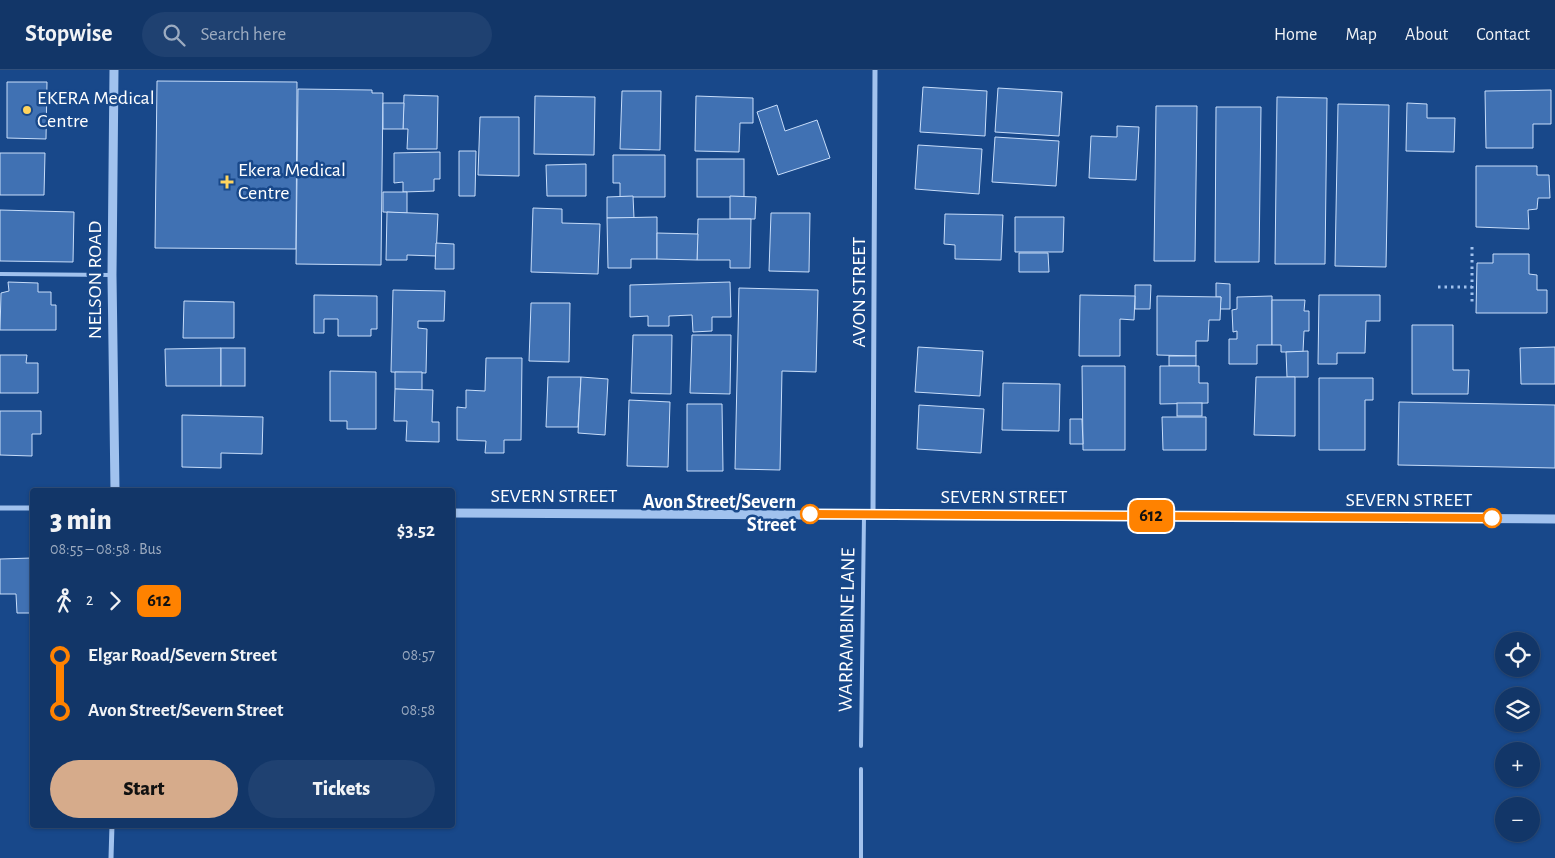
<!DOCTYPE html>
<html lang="en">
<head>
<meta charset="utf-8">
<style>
  body { margin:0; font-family:"Alegreya Sans",sans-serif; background:#1f4171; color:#f1f3f6; height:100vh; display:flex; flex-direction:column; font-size:19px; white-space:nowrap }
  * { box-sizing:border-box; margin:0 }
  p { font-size:16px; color:#9cabc0 }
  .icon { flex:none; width:28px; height:28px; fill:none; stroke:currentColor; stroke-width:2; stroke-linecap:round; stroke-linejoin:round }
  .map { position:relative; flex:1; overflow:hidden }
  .drawer { position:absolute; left:30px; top:418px; width:425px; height:340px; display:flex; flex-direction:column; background:#123668; border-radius:5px; box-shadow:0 1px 4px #0004,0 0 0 1px #31507c }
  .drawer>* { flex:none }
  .badge { padding:0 10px; border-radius:8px; font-size:18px; line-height:32px }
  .buttons { position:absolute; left:1495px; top:562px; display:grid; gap:10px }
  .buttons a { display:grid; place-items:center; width:45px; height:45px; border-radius:50%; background:#123668; box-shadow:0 1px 4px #0004,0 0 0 1px #31507c; font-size:25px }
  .map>.badge { position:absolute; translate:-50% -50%; box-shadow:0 0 0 2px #fff }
  .legs { display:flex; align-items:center; gap:8px; height:55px; padding:0 20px; font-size:16px }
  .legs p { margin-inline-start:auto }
  .headline { display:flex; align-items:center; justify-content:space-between; height:85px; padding:0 20px }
  h1 { font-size:28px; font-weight:800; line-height:38px }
  .cta { display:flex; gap:10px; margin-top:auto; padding:10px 20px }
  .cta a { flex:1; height:58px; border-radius:30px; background:#d6ab8b; color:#111; font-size:20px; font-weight:800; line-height:58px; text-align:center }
  .cta a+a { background:#1f4171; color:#f1f3f6 }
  ul { padding:0 20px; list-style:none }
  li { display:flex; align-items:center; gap:18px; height:55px; font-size:19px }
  li i { display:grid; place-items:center; width:8px; height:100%; margin:0 6px; background:currentColor }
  li i::after { content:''; width:12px; height:12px; margin:-6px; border:4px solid; border-radius:50%; background:#123668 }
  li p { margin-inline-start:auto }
  li:first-child i { background:linear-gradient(#0000 50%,currentColor 0) }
  li:last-child i { background:linear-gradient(currentColor 50%,#0000 0) }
  header { display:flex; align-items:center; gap:30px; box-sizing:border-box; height:70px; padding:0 25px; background:#123668; border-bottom:1px solid #31507c }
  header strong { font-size:24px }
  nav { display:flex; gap:28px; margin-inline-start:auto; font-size:18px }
  .search { width:350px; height:45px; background:#1f4171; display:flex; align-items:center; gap:12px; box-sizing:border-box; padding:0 18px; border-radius:28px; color:#9cabc0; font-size:19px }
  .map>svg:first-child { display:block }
  .building { fill:#4071b3; stroke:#c7ddfa }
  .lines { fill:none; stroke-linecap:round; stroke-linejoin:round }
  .path { stroke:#a1c2ee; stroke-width:3; stroke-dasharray:2.5 4; stroke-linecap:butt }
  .service { stroke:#a1c2ee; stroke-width:4 }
  .minor { stroke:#a1c2ee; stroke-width:5 }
  .tertiary { stroke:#a1c2ee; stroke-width:9 }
  .line-1-casing { stroke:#fff; stroke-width:11 }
  .line-1 { stroke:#ff8200; stroke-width:8 }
  .poi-dot { fill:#ffd45e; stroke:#18488a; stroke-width:2 }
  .stop-1-dot { fill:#fff; stroke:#ff8200; stroke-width:2.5 }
  .labels { text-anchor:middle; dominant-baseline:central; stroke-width:5; stroke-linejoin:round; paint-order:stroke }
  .poi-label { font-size:20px; fill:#fff; stroke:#18488a; text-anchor:start }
  .street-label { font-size:20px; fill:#fff; stroke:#18488a }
  .stop-label { font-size:20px; font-weight:bold; fill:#fff; stroke:#18488a; text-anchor:end }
</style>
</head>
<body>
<header>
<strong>Stopwise</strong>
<div class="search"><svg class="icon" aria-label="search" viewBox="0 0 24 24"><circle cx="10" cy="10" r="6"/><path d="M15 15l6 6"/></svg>Search here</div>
<nav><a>Home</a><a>Map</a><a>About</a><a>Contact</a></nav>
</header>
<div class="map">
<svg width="1555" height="788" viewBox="0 0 1555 788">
  <rect width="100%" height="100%" fill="#18488a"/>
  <g class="building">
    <path d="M157 11 297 12 296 179 155 178Z"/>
    <path d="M7 12H47L46 69 7 68Z"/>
    <path d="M923 17 987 21 985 66 920 62Z"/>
    <path d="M998 18 1062 22 1059 66 995 62Z"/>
    <path d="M298 19 372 20V23H383L381 195 296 194Z"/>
    <path d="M1551 20V54H1533V78H1486L1485 21Z"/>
    <path d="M622 21H661L660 80 620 79Z"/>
    <path d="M404 25 438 26 437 79H407L408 59H403Z"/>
    <path d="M535 26 595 27 594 85 534 84Z"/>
    <path d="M696 26 753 28V53H740L739 82 695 81Z"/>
    <path d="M1277 27 1327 28 1325 194H1275Z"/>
    <path d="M383 33H404L403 59H383Z"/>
    <path d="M1407 33 1427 34V48H1455L1454 82 1406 81Z"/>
    <path d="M1338 34 1389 35 1386 197 1335 196Z"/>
    <path d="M777 35 785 61 817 50 830 88 778 105 757 42Z"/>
    <path d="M1156 36H1197L1195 191H1154Z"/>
    <path d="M1216 37H1261L1259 192H1215Z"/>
    <path d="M480 47H519V106L478 105Z"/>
    <path d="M1117 56 1139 57 1136 110 1089 108 1091 66 1117 67Z"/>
    <path d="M995 67 1059 71 1056 116 992 112Z"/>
    <path d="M918 75 982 79 979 124 915 119Z"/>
    <path d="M459 81H476L475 126H459Z"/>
    <path d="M440 82V109H434V121L403 122V112L394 113V83Z"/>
    <path d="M0 83H45L44 125H0Z"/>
    <path d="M613 85H665V127H620V113H613Z"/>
    <rect x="697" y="89" width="47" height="38"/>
    <path d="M586 94V126H547L546 95Z"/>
    <path d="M1476 96H1537V105H1549L1550 128H1538L1537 139 1528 140 1529 159 1476 157Z"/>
    <path d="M383 122H407V143L383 142Z"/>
    <path d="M633 126 634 148H607V127Z"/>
    <path d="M730 126 756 127 755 149H730Z"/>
    <path d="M533 138 562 139V153L600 154 598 204 531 202Z"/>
    <path d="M0 140 74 142 73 192 0 191Z"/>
    <path d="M387 142 438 144 436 186 407 185V190H386Z"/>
    <path d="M771 143H810L809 202 769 201Z"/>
    <path d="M945 144 1003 145 1001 190 955 189V175L944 174Z"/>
    <path d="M657 147V189H631V198H608L607 148Z"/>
    <path d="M1015 147H1064L1063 182H1015Z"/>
    <path d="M698 149H751L750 198H730V190H697Z"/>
    <path d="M657 163 698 164 697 190 657 189Z"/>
    <path d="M436 173 454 174V199H435Z"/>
    <path d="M1019 183H1048L1049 202H1019Z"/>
    <path d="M1493 184H1529V204L1537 205V220H1547V243H1476L1477 193H1493Z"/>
    <path d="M8 212 38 213V222H51V235H56V260H0L1 223 9 221Z"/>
    <path d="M730 212 731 247H712V261L693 262 692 245 669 246V256H648V246L630 247V215Z"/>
    <path d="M1216 213 1230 214V239H1220L1221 227H1216Z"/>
    <path d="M1135 215H1151L1150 239H1135Z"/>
    <path d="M739 218 818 220 816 302 782 301 780 400 735 399Z"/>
    <path d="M393 220 445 221 444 251H418V258L427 259 426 303 391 302Z"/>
    <path d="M314 225 377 226V259H371V266H338V249H324V263H314Z"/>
    <path d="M1080 225 1135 226 1134 250 1120 249V286H1079Z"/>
    <path d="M1319 225H1380V251H1366L1365 283H1337V294H1318Z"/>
    <path d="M1157 226 1221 227 1220 250H1209L1208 271H1196V286L1157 285Z"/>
    <path d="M1272 226V275H1257V294H1229V269H1237V261L1233 262 1232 240 1237 239V227Z"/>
    <path d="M1272 230H1305L1304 241H1309V261H1304L1303 282H1281V275H1272Z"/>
    <path d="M184 231 234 232V268H183Z"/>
    <path d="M531 233H570L569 292 529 291Z"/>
    <path d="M1412 255H1453V300H1469L1468 324H1412Z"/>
    <path d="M633 265H672L671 324 631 323Z"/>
    <path d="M692 265H731L730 324 690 323Z"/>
    <path d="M918 277 983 281 980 326 915 322Z"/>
    <path d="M1555 277V314H1521L1520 278Z"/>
    <path d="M221 278V316H166L165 279Z"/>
    <rect x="221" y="278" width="24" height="38"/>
    <path d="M1308 281V307H1287L1286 282Z"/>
    <path d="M0 285H27L26 293H38V323H0Z"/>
    <rect x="1169" y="286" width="27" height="10"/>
    <path d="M486 288H522L521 370H504V383H485L486 371 457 370V337L466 338V320L485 321Z"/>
    <path d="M1082 296H1125V380H1083Z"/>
    <path d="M1160 296H1199V313H1208V333L1160 334Z"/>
    <path d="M330 301 376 302V359H347V351H330Z"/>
    <path d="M395 302H422V320L395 319Z"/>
    <path d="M548 307H581L578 357H546Z"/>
    <path d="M581 307 608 309 605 365 578 363Z"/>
    <path d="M1256 307H1295V366L1254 365Z"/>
    <path d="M1319 308H1373V330H1365V380H1319Z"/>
    <path d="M1003 313 1060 314 1059 361 1002 360Z"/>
    <path d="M395 319 433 320 432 352H439V372L406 371 407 351H394Z"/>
    <path d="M629 330 670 332 668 397 627 396Z"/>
    <path d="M1399 332 1555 335V398L1398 395Z"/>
    <rect x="1177" y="333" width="25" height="13"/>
    <path d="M687 334H722L723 401H687Z"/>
    <path d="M919 335 984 339 981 383 917 379Z"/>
    <path d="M0 341H41V364H32V386L0 385Z"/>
    <path d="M182 345 263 347 262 384 221 383V398L182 397Z"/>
    <path d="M1162 347H1206V380H1163Z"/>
    <path d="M1070 349H1082L1083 374H1070Z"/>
    <path d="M32 488V543H17L16 524H0V489Z"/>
  </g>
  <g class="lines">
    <g class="path">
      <path d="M1472 177V234"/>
      <path d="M1438 217H1472"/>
    </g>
    <g class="service">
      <path d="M0 204 112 205"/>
      <path d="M861 676 864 446"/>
      <path d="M861 788V699"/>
    </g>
    <g class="minor">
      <path d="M0 438H32"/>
      <path d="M873 444 875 0"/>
      <path d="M111 788 112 755"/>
    </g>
    <g class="tertiary">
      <path d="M114 0 112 205 115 420"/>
      <path d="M452 443 1555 449"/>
    </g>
  </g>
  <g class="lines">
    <g class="line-1-casing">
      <path id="line-1" d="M810 444 1492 448"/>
    </g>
    <use href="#line-1" class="line-1"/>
  </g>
  <g class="poi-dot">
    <circle cx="27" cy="40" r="5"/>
    <path d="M224.5 104.5h5v5h5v5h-5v5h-5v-5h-5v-5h5z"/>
  </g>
  <g class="stop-1-dot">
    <circle cx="810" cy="444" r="9"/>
    <circle cx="1492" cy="448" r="9"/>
  </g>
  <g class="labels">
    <g class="poi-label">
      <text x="37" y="28">EKERA Medical<tspan x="37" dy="23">Centre</tspan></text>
      <text x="238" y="100">Ekera Medical<tspan x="238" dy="23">Centre</tspan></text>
    </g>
    <g class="street-label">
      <text transform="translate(95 210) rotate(-90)">NELSON ROAD</text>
      <text transform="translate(859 222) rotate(-90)">AVON STREET</text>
      <text x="554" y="426">SEVERN STREET</text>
      <text x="1004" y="427">SEVERN STREET</text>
      <text x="1409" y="430">SEVERN STREET</text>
      <text transform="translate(847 560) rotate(-89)">WARRAMBINE LANE</text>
    </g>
    <g class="stop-label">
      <text x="796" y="432">Avon Street/Severn<tspan x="796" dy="23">Street</tspan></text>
    </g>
  </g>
</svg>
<div class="buttons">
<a><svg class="icon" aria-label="locate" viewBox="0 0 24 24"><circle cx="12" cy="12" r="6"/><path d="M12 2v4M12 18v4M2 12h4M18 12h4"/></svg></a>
<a><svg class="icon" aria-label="layers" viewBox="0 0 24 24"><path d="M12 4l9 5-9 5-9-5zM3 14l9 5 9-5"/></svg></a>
<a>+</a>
<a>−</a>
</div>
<b class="badge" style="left:1151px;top:446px;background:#ff8200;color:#111">612</b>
<section class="drawer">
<div class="headline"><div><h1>3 min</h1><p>08:55 – 08:58 · Bus</p></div><b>$3.52</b></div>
<div class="legs"><svg class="icon" aria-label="walk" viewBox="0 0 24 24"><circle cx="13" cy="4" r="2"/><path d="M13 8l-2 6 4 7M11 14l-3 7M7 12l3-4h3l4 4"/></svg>2<svg class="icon" aria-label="forward" viewBox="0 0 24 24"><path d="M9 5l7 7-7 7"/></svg><b class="badge" style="background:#ff8200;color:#111">612</b></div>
<ul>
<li><i style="color:#ff8200"></i><b>Elgar Road/Severn Street</b><p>08:57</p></li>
<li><i style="color:#ff8200"></i><b>Avon Street/Severn Street</b><p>08:58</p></li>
</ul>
<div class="cta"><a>Start</a><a>Tickets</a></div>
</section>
</div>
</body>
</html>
